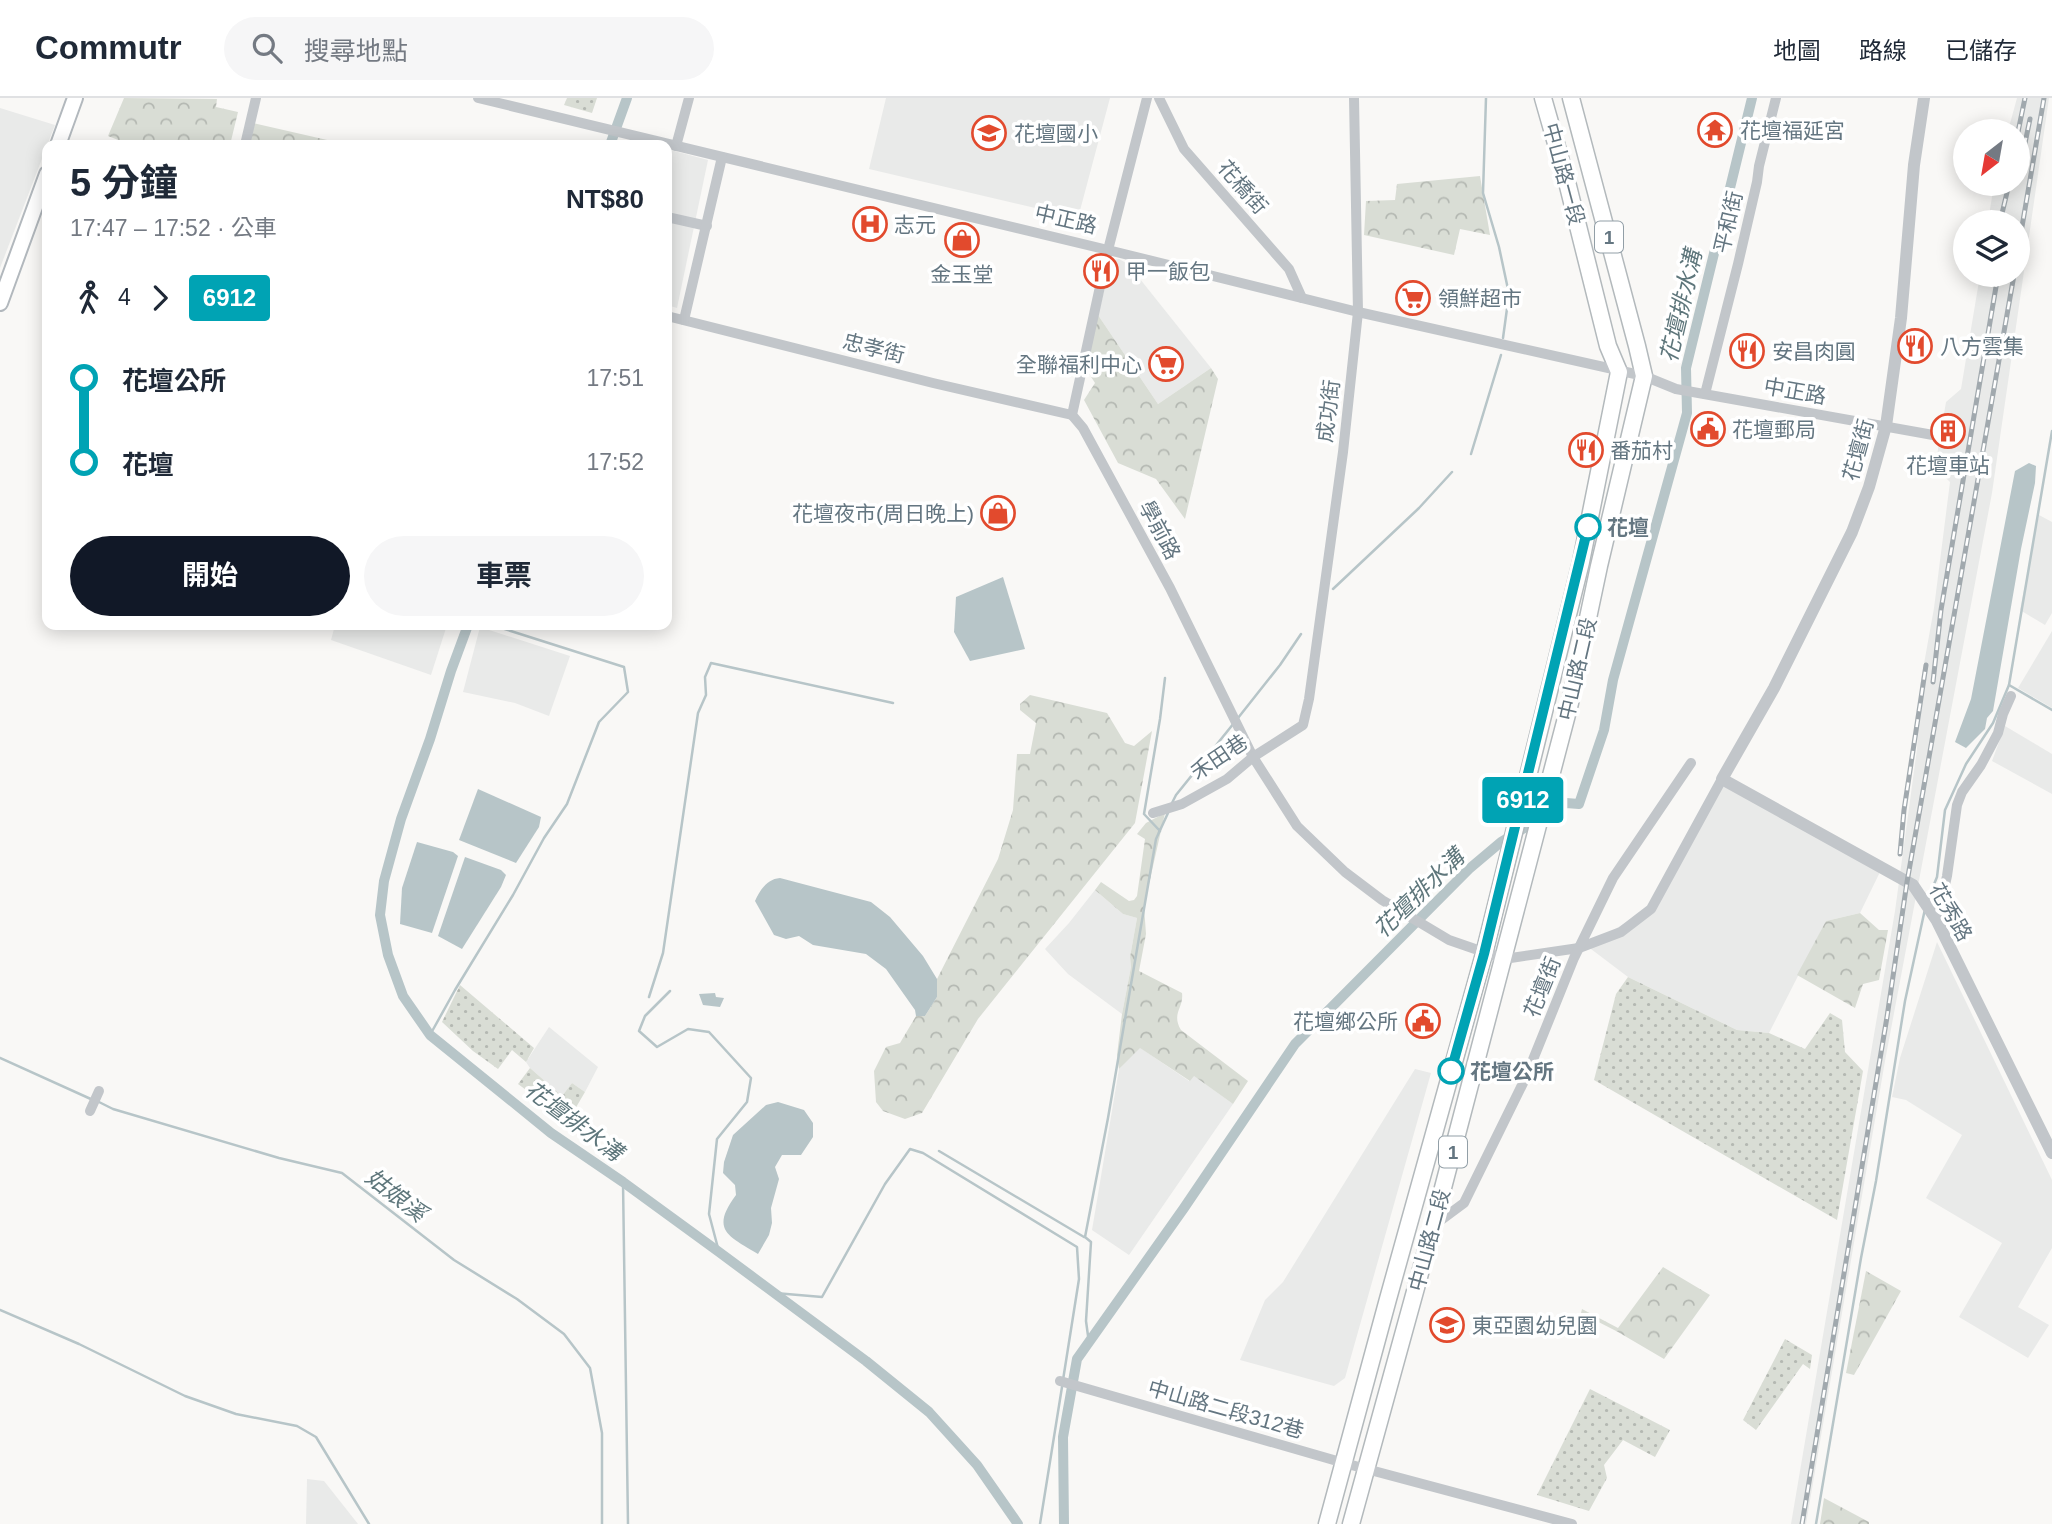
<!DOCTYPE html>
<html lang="zh-TW">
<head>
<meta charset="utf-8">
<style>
  body { margin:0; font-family:Arial,"Noto Sans TC",sans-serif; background:#f6f6f7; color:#1f2937; height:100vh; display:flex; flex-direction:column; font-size:26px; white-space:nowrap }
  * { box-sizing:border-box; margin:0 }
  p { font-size:23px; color:#747a83 }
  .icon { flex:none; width:38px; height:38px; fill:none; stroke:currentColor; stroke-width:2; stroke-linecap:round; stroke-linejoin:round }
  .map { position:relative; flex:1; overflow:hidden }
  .drawer { position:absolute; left:42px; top:42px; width:630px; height:490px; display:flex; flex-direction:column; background:#fff; border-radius:14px; box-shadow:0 4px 18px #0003 }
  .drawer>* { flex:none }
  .badge { padding:0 14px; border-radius:5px; font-size:24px; line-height:46px }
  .needle { width:46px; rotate:211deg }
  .tools { position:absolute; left:1953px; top:21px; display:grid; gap:14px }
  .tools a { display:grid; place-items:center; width:77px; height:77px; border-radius:50%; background:#fff; box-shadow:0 4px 18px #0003; font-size:35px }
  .map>.badge { position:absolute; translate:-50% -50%; box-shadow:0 0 0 4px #fff }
  .legs { display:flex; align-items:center; gap:10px; height:77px; padding:0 28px; font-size:23px }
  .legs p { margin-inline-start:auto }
  .summary { display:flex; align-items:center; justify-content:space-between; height:119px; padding:0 28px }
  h1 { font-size:38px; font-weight:700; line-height:52px }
  .action { display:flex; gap:14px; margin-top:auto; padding:14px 28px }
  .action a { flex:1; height:80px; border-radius:42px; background:#111827; color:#fff; font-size:28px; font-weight:700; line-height:80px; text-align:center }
  .action a+a { background:#f6f6f7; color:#1f2937 }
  ul { padding:0 28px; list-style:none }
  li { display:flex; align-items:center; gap:24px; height:84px; font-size:26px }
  li i { display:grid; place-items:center; width:10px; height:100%; margin:0 9px; background:currentColor }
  li i::after { content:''; width:18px; height:18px; margin:-9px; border:5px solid; border-radius:50%; background:#fff }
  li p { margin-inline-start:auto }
  li:first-child i { background:linear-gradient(#0000 50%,currentColor 0) }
  li:last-child i { background:linear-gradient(currentColor 50%,#0000 0) }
  header { display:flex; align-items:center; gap:42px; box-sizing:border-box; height:98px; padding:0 35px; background:#fff; border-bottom:2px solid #e0e1e3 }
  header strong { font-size:33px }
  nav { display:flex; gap:38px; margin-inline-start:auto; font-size:24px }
  .search { width:490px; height:63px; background:#f6f6f7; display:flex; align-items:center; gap:18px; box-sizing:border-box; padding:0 24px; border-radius:38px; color:#747a83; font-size:26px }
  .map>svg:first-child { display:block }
  .built { fill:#e9eae9 }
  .grass { fill:url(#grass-dots) }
  .forest { fill:url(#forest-crowns) }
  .water { fill:#b7c5c8 }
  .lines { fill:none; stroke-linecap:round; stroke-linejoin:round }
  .stream { stroke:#b7c5c8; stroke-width:2.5 }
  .canal { stroke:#b7c5c8; stroke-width:10 }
  .secondary-casing { stroke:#b2b8bd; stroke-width:18 }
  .primary-casing { stroke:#b3b9bc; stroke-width:19 }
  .minor { stroke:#c2c6ca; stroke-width:10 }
  .tertiary { stroke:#c2c6ca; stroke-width:12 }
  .secondary { stroke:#fff; stroke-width:14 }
  .primary { stroke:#fff; stroke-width:16 }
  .rail-casing { stroke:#a1a9ae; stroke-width:5 }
  .rail { stroke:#fff; stroke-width:2.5; stroke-dasharray:8; stroke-linecap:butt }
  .line-1-casing { stroke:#fff; stroke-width:16 }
  .line-1 { stroke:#00a3b4; stroke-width:10 }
  .stop-1-dot { fill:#fff; stroke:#00a3b4; stroke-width:3.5 }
  .labels { text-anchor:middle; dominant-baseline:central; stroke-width:7; stroke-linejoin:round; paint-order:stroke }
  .shield { fill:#fff; stroke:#929fa7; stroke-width:2 }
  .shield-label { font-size:19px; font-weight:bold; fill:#647681 }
  .poi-label { font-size:21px; fill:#647681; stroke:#fff; text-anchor:start }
  .street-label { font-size:21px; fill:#647681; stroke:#fff }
  .stop-label { font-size:21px; font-weight:bold; fill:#647681; stroke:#fff; text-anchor:start }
  .water-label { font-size:23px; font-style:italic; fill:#5e767b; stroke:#fff }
</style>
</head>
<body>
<header>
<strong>Commutr</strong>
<div class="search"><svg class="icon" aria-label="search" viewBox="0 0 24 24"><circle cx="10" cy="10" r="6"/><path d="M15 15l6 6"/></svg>搜尋地點</div>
<nav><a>地圖</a><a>路線</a><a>已儲存</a></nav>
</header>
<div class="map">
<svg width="2052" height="1426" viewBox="0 0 2052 1426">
  <defs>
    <pattern id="grass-dots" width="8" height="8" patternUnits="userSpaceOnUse" patternTransform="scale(1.75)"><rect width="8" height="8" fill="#d9ddd5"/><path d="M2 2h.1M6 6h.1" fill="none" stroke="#b4b8b2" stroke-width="1.8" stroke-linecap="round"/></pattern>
    <pattern id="forest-crowns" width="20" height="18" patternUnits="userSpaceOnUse" patternTransform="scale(1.75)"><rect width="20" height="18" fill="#d9ddd5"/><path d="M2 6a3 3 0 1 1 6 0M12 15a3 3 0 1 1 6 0" fill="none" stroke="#b4b8b2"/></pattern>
  </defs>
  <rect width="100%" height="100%" fill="#f9f8f6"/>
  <g class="built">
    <path d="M886 0H1110L1078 120 869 71Z"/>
    <path d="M2017 0H2049L1992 395 1885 963 1806 1426H1791L1895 813 1917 651 1920 588 1934 510 1950 384 1935 369 1946 304 1961 291 1980 177H2018V124H1988L1994 86H2018V33H2008Z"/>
    <path d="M0 10 55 27 0 170Z"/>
    <path d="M667 51 708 62 677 210 667 207Z"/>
    <path d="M1119 161 1128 166 1211 270 1158 306 1098 217 1112 162Z"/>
    <path d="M2039 417 2052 424V515L2045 527 2020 512Z"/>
    <path d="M335 527H447L431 577 331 542Z"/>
    <path d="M480 529 570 558 549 618 515 605 463 594Z"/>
    <path d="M2052 533V610L2018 590Z"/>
    <path d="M2005 628 2052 656V696L1992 663Z"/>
    <path d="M1724 688 1880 774 1860 815 1826 823 1769 935 1737 932 1628 879 1587 848 1645 813 1714 693Z"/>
    <path d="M1095 792 1123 816 1137 820 1130 859 1131 869 1122 916 1068 876 1045 851 1069 825Z"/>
    <path d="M1937 844 2052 1082V1150L2018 1209 2049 1227 2028 1260 1959 1219 2002 1145 1926 1100 1962 1037 1906 1002 1892 999 1900 960Z"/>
    <path d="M549 929 598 969 585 994 572 985 562 998 530 970 526 964Z"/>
    <path d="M1139 949 1189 983 1193 977 1233 1006 1129 1157 1092 1132 1119 971Z"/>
    <path d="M1415 971 1431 975 1345 1280 1334 1288 1240 1262 1265 1202 1283 1184Z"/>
    <path d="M307 1381 324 1383 358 1426H306Z"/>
  </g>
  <g class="grass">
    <path d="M567 0H597L592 15 564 7Z"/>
    <path d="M1628 879 1737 932 1769 935 1805 951 1830 915 1842 922 1845 954 1863 973 1837 1122 1594 982 1616 896Z"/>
    <path d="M460 887 534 950 526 964 512 952 498 971 473 953 442 924Z"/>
    <path d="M530 970 562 998 572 985 585 994 568 1023 518 986Z"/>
    <path d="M1785 1241 1812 1257 1810 1271 1803 1266 1756 1332 1743 1322Z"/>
    <path d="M1590 1291 1670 1332 1655 1359 1623 1342 1604 1367 1607 1380 1589 1413 1537 1397Z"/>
  </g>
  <g class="forest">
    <path d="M124 0 217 1 216 9 238 14 230 47H131L108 38Z"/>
    <path d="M253 25 349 47H248Z"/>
    <path d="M1480 78 1490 137 1460 131 1454 157 1364 137 1366 103 1395 102 1397 86Z"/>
    <path d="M1098 217 1158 306 1211 270 1218 281 1185 421 1156 381 1118 365 1084 302 1095 285 1086 271Z"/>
    <path d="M1030 597 1107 615 1125 645 1134 648 1152 633 1135 725 978 921 922 1015 905 1021 883 1013 876 1004 874 973 886 949 900 945 916 918H925L937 899V881L998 761 1013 712 1017 656H1030L1036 625 1020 612V606Z"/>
    <path d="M1165 715 1144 808 1146 836 1139 873 1182 895C1184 910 1171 915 1181 932L1248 983 1233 1006 1194 978 1190 983 1140 950 1119 971 1117 957 1122 916 1131 869 1130 859 1137 820 1123 816 1095 792 1101 784 1129 803 1134 802 1137 798 1145 741 1137 736 1146 725Z"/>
    <path d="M1860 815 1879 832H1888L1879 882 1863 886 1855 910 1797 877 1826 823Z"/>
    <path d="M1663 1169 1710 1197 1664 1261 1618 1234 1581 1215 1582 1211 1618 1230Z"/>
    <path d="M1866 1173 1901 1193 1854 1277 1846 1275Z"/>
    <path d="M1824 1400 1869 1424V1426H1820Z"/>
  </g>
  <g class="water">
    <path d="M2029 365 2036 368 2035 385 2021 451 1993 613 1987 620 1985 631 1966 650 1955 644 1971 601 2015 373Z"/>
    <path d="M1003 479 1025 551 970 563 954 534 956 499Z"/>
    <path d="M478 691 541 719 539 729 516 765 459 742Z"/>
    <path d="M417 744 453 754 458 758 432 835 400 826 402 790Z"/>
    <path d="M465 759 501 772 506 777 501 789 462 851 438 838Z"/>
    <path d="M780 780 871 804 890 819 923 858 937 881V899L925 918H916L915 912 886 871 866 856 813 847 799 838 786 841 774 837 755 803C760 792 767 781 780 780Z"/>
    <path d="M715 895 716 899 724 900 720 909 703 907 699 896Z"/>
    <path d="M778 1004 804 1012 813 1025V1039L801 1057H782L775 1069 779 1081 771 1110 772 1125 769 1137 758 1156C728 1138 710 1132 736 1097L735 1087 723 1075 724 1064 733 1037 766 1007Z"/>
  </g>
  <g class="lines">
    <g class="stream">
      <path d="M1486 0 1483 95 1499 149 1509 196 1503 240"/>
      <path d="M1471 356 1501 257"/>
      <path d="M1333 491 1419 410 1452 374"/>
      <path d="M2009 587 2052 612"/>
      <path d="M1238 620 1280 567 1301 536"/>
      <path d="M1172 705 1176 697 1234 625"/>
      <path d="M1160 733 1144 716 1160 621 1165 580"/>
      <path d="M1928 801 1937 779 1945 712 1966 666 1993 625 2009 587 2052 333"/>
      <path d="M670 893 645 918 639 933 657 949 688 931 709 934 751 980 747 1004 717 1041 709 1116 719 1154"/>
      <path d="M649 899 663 855 698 615 706 597 705 579 711 565 893 605"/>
      <path d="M430 937 455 892 513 797 544 740 567 706 599 624 628 594 624 569 492 527"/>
      <path d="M0 960 93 1002"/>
      <path d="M99 1004 113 1011 279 1060 342 1075 454 1162 517 1201 564 1236 590 1270 602 1335V1426"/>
      <path d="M939 1053 1084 1139"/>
      <path d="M623 1084 628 1426"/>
      <path d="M775 1195 822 1199 885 1086 910 1051 923 1055 1077 1149 1079 1181 1063 1282"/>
      <path d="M0 1212 79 1246 185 1298 236 1316 297 1328 316 1339 369 1426"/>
      <path d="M1089 1245 1086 1223 1091 1144 1085 1139 1108 1020 1156 741 1168 715"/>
      <path d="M1040 1426 1062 1289"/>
      <path d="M1816 1426 1861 1160 1876 1083 1905 903 1925 811"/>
    </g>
    <g class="canal">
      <path d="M610 47 627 0"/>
      <path d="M468 527 451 573 430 641 401 721 384 783 380 817 388 857 403 898 430 937 551 1035 623 1084 719 1154 866 1263 929 1314 977 1367 1018 1426"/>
      <path d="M1064 1426 1063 1339 1077 1261 1184 1110 1295 946 1469 771 1501 744 1566 705 1579 706 1604 632 1613 582 1687 315 1686 270 1752 0"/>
    </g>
    <g class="secondary-casing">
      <g id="secondary">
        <path d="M58 47 75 0"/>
        <path d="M0 205 47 76"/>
      </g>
    </g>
    <g class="primary-casing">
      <g id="primary">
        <path d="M1327 1426 1388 1201 1484 856 1581 464 1619 274 1608 248 1567 84 1543 0"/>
        <path d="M1351 1426 1433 1128 1570 605 1599 468 1644 278 1637 248 1571 0"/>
      </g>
    </g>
    <g class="minor">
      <path d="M478 0 1108 152 1358 214 1644 278 1676 291 1933 337"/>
      <path d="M1147 0 1108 152 1072 317 1083 330 1170 490 1253 659 1297 728 1345 774 1382 802 1449 842 1504 861 1579 850 1621 834 1651 811 1722 681"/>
      <path d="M1159 0 1184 51 1289 171 1302 200"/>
      <path d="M245 47 256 0"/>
      <path d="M676 48 689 0"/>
      <path d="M667 119 707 128"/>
      <path d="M667 218 933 285 1072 317"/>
      <path d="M684 222 722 59"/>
      <path d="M1705 296 1738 166 1757 84 1759 68 1776 0"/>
      <path d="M1153 715 1182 706 1227 681 1253 659 1303 627 1309 601 1322 507 1343 354 1358 214 1354 0"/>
      <path d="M1937 823 1947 778 1957 707 1962 694 1981 667 1998 635 2003 616 2011 598"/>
      <path d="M90 1013 99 993"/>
      <path d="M1433 1128 1464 1105 1526 979 1574 860 1613 780 1691 665"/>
      <path d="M1060 1283 1344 1365 1572 1426"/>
    </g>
    <path class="tertiary" d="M1924 0 1914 67 1901 220 1886 328 1869 389 1852 434 1774 590 1722 681 1913 787 1937 823 2052 1055"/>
    <use href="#secondary" class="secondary"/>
    <use href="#primary" class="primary"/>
    <g class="rail-casing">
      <g id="rail">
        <path d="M2018 34 2025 0"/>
        <path d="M2018 79 2030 21"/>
        <path d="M2000 124 2009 86"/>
        <path d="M2018 152 2044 0"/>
        <path d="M1933 584 1941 512 1998 177"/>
        <path d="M1900 756 1904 712 1926 567"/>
        <path d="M1802 1426 1887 919 1907 784 2014 177"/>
      </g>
    </g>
    <use href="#rail" class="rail"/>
  </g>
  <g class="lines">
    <g class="line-1-casing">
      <path id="line-1" d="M1451 973 1484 856 1588 429"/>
    </g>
    <use href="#line-1" class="line-1"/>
  </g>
  <defs>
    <g id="temple-ring" transform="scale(1.75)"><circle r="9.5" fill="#fff" stroke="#e24a2d" stroke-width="1.5"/><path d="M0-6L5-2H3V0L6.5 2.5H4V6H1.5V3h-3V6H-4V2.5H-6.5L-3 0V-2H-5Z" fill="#e24a2d"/></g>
    <g id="school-ring" transform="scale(1.75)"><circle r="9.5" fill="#fff" stroke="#e24a2d" stroke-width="1.5"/><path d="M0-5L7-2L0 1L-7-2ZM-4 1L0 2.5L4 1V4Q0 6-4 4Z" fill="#e24a2d"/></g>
    <g id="hospital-ring" transform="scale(1.75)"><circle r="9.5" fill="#fff" stroke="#e24a2d" stroke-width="1.5"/><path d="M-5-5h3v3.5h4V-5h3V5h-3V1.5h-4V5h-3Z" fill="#e24a2d"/></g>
    <g id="shop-ring" transform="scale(1.75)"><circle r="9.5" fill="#fff" stroke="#e24a2d" stroke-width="1.5"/><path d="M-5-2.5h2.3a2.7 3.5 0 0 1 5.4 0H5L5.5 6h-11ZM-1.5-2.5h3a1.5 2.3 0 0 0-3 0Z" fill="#e24a2d"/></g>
    <g id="restaurant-ring" transform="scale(1.75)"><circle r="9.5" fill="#fff" stroke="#e24a2d" stroke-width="1.5"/><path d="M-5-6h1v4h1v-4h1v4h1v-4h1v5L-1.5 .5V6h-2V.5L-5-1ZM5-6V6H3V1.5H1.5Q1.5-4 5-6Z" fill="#e24a2d"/></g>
    <g id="supermarket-ring" transform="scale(1.75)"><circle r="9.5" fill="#fff" stroke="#e24a2d" stroke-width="1.5"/><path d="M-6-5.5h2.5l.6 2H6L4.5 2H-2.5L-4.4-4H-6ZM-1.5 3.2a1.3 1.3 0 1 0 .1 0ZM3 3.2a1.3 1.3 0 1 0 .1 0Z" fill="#e24a2d"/></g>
    <g id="civic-ring" transform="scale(1.75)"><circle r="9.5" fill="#fff" stroke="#e24a2d" stroke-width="1.5"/><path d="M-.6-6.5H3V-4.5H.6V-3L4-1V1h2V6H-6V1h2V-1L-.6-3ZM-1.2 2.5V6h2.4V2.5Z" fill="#e24a2d"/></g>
    <g id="building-ring" transform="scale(1.75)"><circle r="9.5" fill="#fff" stroke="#e24a2d" stroke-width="1.5"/><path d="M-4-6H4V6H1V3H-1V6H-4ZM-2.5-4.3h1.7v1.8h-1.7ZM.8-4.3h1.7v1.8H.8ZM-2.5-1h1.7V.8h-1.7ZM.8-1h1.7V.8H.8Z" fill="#e24a2d"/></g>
  </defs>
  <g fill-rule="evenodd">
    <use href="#temple-ring" x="1715" y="32"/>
    <use href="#school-ring" x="989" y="35"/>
    <use href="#hospital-ring" x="870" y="126"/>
    <use href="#shop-ring" x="962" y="142"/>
    <use href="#restaurant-ring" x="1101" y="173"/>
    <use href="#supermarket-ring" x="1413" y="200"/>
    <use href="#restaurant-ring" x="1915" y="248"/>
    <use href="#restaurant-ring" x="1747" y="253"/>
    <use href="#supermarket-ring" x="1166" y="266"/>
    <use href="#civic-ring" x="1708" y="331"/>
    <use href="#building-ring" x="1948" y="333"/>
    <use href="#restaurant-ring" x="1586" y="352"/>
    <use href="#shop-ring" x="998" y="415"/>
    <use href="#civic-ring" x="1423" y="923"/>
    <use href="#school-ring" x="1447" y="1227"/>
  </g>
  <g class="stop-1-dot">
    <circle cx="1588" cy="429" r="12"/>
    <circle cx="1451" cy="973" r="12"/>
  </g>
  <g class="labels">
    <g class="shield">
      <rect x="1595" y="123.5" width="28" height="31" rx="5"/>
      <rect x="1439" y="1038.5" width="28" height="31" rx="5"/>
    </g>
    <g class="shield-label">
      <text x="1609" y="139">1</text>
      <text x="1453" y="1054">1</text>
    </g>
    <g class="poi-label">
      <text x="1740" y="32">花壇福延宮</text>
      <text x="1014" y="35">花壇國小</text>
      <text x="894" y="126">志元</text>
      <text x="1126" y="173">甲一飯包</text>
      <text x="962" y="176" text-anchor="middle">金玉堂</text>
      <text x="1438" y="200">領鮮超市</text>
      <text x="1940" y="248">八方雲集</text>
      <text x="1772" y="253">安昌肉圓</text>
      <text x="1142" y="266" text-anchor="end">全聯福利中心</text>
      <text x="1732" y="331">花壇郵局</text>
      <text x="1610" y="352">番茄村</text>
      <text x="1948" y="367" text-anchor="middle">花壇車站</text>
      <text x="974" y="415" text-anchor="end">花壇夜市(周日晚上)</text>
      <text x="1398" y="923" text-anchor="end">花壇鄉公所</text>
      <text x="1472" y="1227">東亞園幼兒園</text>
    </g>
    <g class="street-label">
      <text transform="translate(1564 76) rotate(75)">中山路一段</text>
      <text transform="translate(1243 89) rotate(49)">花橋街</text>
      <text transform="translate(1066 121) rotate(13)">中正路</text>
      <text transform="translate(1728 124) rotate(-77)">平和街</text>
      <text transform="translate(874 250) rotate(14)">忠孝街</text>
      <text transform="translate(1795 293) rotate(10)">中正路</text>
      <text transform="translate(1328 313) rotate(-83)">成功街</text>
      <text transform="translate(1858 352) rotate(-75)">花壇街</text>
      <text transform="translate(1160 432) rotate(62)">學前路</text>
      <text transform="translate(1577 571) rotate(-77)">中山路二段</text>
      <text transform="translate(1219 659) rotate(-34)">禾田巷</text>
      <text transform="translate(1951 814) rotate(60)">花秀路</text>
      <text transform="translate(1542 889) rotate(-68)">花壇街</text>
      <text transform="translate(1429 1142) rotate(-75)">中山路二段</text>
      <text transform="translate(1226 1311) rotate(16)">中山路二段312巷</text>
    </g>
    <g class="stop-label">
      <text x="1607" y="429">花壇</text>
      <text x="1470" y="973">花壇公所</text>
    </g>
    <g class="water-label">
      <text transform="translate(1681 208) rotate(-77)">花壇排水溝</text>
      <text transform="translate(1419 795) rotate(-44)">花壇排水溝</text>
      <text transform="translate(574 1023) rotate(37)">花壇排水溝</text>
      <text transform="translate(396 1097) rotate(38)">姑娘溪</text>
    </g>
  </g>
</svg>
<div class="tools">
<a><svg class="needle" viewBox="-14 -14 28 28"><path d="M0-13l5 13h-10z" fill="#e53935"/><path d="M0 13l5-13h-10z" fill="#747a83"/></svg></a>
<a><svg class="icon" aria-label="layers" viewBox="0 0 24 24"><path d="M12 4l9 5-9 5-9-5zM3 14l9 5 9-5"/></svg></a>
</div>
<b class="badge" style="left:1523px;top:702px;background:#00a3b4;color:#fff">6912</b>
<section class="drawer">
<div class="summary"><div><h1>5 分鐘</h1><p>17:47 – 17:52 · 公車</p></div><b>NT$80</b></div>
<div class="legs"><svg class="icon" aria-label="walk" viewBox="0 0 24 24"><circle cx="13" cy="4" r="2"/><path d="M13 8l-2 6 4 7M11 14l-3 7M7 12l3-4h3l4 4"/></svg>4<svg class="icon" aria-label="forward" viewBox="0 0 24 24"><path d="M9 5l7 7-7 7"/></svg><b class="badge" style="background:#00a3b4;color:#fff">6912</b></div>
<ul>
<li><i style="color:#00a3b4"></i><b>花壇公所</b><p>17:51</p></li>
<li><i style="color:#00a3b4"></i><b>花壇</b><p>17:52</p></li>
</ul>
<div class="action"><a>開始</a><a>車票</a></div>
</section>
</div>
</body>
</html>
